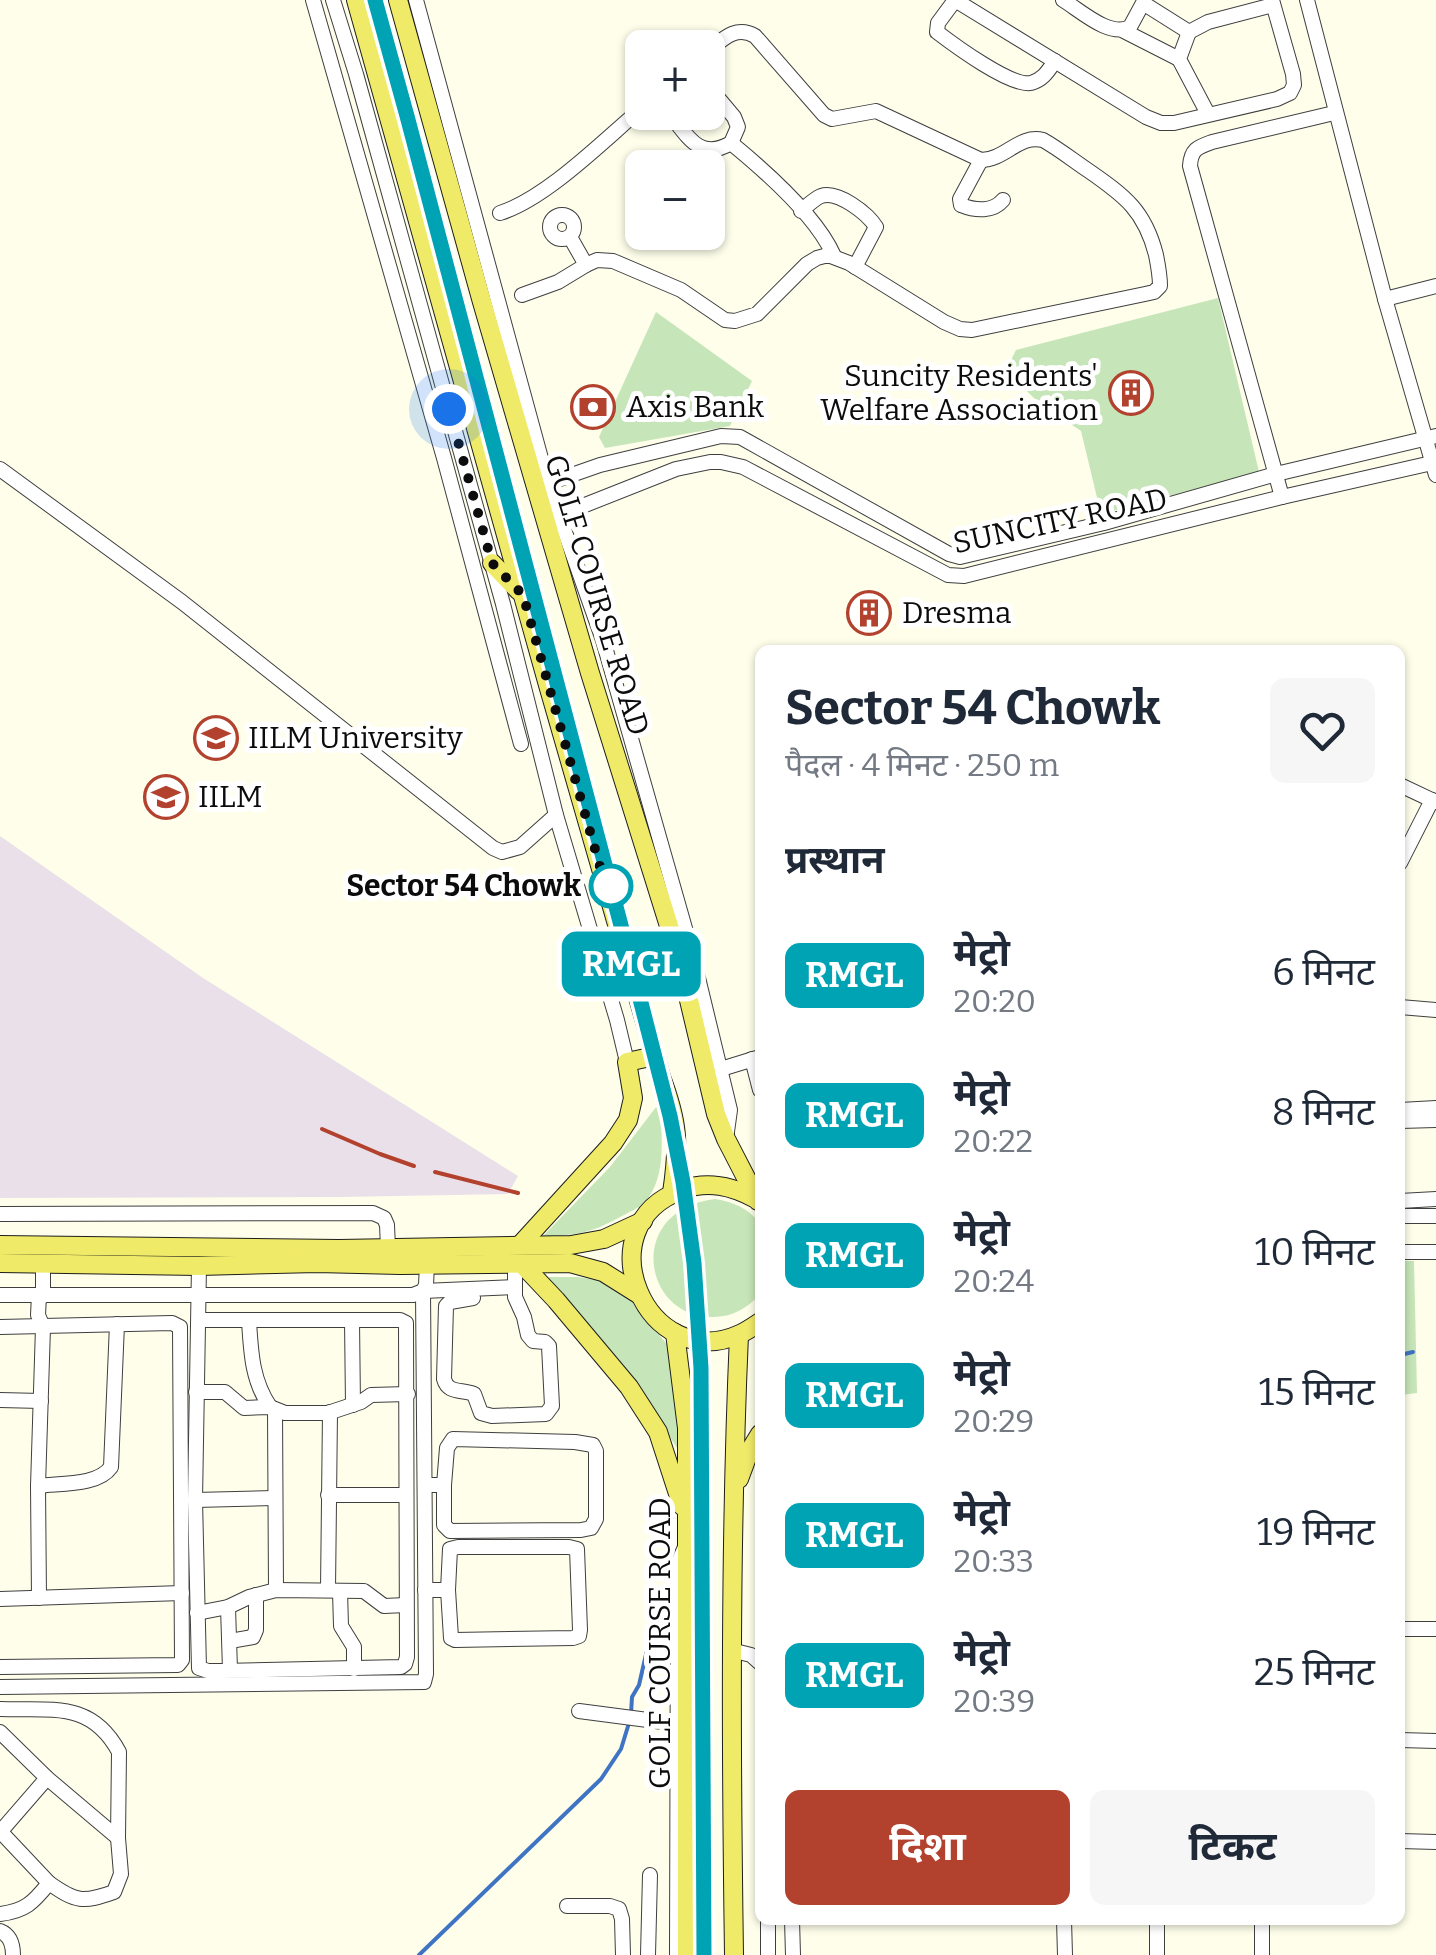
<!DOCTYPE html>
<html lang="hi">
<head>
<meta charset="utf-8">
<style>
  body { margin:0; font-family:Bitter,"Noto Sans Devanagari",serif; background:#f6f6f7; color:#1f2937; height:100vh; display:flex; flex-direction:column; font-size:38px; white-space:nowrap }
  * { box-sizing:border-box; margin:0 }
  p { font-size:32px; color:#747a83 }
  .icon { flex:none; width:55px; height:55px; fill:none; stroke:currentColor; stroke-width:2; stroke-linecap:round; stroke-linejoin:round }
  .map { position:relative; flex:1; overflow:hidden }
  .drawer { position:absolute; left:755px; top:645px; width:650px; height:1280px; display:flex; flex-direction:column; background:#fff; border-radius:15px; box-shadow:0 2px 8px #0004 }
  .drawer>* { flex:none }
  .badge { padding:0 20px; border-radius:15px; font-size:35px; line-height:65px }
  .buttons { position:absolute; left:625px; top:30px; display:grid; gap:20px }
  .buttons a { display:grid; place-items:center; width:100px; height:100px; border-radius:15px; background:#fff; box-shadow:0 2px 8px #0004; font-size:50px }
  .you { position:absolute; width:50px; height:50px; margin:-25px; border:8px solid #fff; border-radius:50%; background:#1a73e8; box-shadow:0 0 0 15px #1a73e833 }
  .map>.badge { position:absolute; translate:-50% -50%; box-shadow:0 0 0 5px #fff }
  h2 { padding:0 30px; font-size:38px; line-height:90px }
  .round { display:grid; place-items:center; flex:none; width:105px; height:105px; border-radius:15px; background:#f6f6f7 }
  .summary { display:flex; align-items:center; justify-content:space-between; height:170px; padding:0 30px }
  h1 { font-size:48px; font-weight:700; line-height:75px }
  .action { display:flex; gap:20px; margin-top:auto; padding:20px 30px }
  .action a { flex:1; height:115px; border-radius:15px; background:#b2412d; color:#fff; font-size:40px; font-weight:700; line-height:115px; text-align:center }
  .action a+a { background:#f6f6f7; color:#1f2937 }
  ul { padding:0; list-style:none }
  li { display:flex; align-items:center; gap:30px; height:140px; padding:0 30px }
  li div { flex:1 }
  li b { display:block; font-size:38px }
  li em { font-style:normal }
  li .badge { min-width:110px; font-weight:700; text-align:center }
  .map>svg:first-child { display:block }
  .industrial { fill:#eae0e9 }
  .green { fill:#c6e5b8 }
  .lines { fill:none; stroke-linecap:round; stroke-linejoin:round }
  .stream { stroke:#3f74c4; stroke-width:4 }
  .minor-casing { stroke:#3f3f3f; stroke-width:16 }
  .major-casing { stroke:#1d1d1d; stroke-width:20 }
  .minor { stroke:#fff; stroke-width:14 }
  .major { stroke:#f0ea69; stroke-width:18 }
  .rail { stroke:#b2412d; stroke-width:4 }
  .line-casing { stroke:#fff; stroke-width:22 }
  .line { stroke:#00a3b4; stroke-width:15 }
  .walk { stroke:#0c0c0c; stroke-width:10; stroke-dasharray:0 18 }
  .stop-dot { fill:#fff; stroke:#00a3b4; stroke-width:5 }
  .labels { text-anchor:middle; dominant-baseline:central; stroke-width:10; stroke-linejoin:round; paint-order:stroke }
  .poi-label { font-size:30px; fill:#0c0c0c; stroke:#fff; text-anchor:start }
  .street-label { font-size:30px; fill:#0c0c0c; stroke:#fff }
  .stop-label { font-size:30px; font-weight:bold; fill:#0c0c0c; stroke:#fff; text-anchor:end }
</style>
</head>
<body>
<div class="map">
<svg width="1436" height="1955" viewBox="0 0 1436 1955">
  <rect width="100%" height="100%" fill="#fefeeb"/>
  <path class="industrial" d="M0 836 203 978 518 1176 508 1194 340 1197 0 1198Z"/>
  <g class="green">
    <path d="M1218 298 1259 472 1101 514 1081 431C1052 411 1023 397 1009 364L1016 350Z"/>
    <path d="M656 312 752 381 730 426 605 448 599 437Z"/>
    <path d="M660 1102C661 1133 668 1176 645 1202 638 1209 627 1213 618 1218 591 1233 574 1236 543 1236L610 1167Z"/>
    <path d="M715 1199C734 1202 747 1208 760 1223V1294C748 1308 732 1317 713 1317 642 1318 625 1210 715 1199Z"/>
    <path d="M1400 1261H1414L1417 1393 1400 1395Z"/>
    <path d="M548 1277H578L608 1282 629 1298 670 1348 681 1454 619 1360Z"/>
  </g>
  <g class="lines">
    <g class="stream">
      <path d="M1400 1355 1413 1352"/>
      <path d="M758 1624 760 1623"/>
      <path d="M631 1714 632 1697 639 1685 647 1650 658 1635"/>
      <path d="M419 1955 601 1779 621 1749 629 1723"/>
    </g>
    <g class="minor-casing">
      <g id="minor">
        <path d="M313 0 444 458 521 744"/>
        <path d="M333 0 356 74 503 604 556 815 617 1020 627 1062"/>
        <path d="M416 0 548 484 603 640 692 953 730 1110 726 1139"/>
        <path d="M955 0 1146 117 1161 123H1174L1277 99 1290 93 1294 85 1293 74 1272 0"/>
        <path d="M955 0 938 23 937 32C954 45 1011 87 1031 83 1043 80 1048 71 1055 61"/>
        <path d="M1063 0C1081 11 1110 38 1130 27L1143 3 1189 32 1208 22 1273 5"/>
        <path d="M1307 0 1385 299 1436 475"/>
        <path d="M1124 31 1179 59"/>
        <path d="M1189 32 1179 59 1208 114"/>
        <path d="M668 112C687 135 699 162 731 143L738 127 734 117 708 86"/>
        <path d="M731 143C764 170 817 217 834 256"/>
        <path d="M981 160 960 199 961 205C976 211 993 212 1003 200"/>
        <path d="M801 211C807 206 814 199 821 196 838 190 868 214 876 227L855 267"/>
        <path d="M500 213C547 198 604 140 642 108"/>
        <circle cx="562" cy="227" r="12"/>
        <path d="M570 237 586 265"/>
        <path d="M522 295 558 282 586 265 597 260 613 261 681 290 725 320 735 321 757 314 807 264 817 258 828 255 849 263 944 322 960 329 972 330 1145 294 1154 292 1160 286C1160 275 1158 265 1156 255 1145 211 1125 196 1089 171 1074 161 1059 149 1043 140 1019 134 1005 160 981 160L876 111 832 119 824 115 755 36C736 25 723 39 708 51"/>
        <path d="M1385 299 1436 286"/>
        <path d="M0 469 182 602 493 848 502 852 520 847 556 815"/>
        <path d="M540 486 600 465 721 436 740 437 949 554 960 557 1104 523 1276 474 1436 436"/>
        <path d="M1282 497 1190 166C1191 149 1198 147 1212 142L1334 113"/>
        <path d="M552 514 580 507 676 469 710 462H721L743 467 948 575 964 576 1282 497 1436 462"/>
        <path d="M1400 785 1436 802"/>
        <path d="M1400 863 1432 800"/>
        <path d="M1400 1007 1436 1010"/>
        <path d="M752 1059 760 1090"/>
        <path d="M721 1069 760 1057"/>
        <path d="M1400 1110 1436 1108"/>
        <path d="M1400 1121 1436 1120"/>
        <path d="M1400 1201 1436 1199"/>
        <path d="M0 1214 373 1213 384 1218 387 1225 388 1248"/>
        <path d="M1400 1216H1436"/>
        <path d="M1400 1252H1436"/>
        <path d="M43 1263V1296"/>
        <path d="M0 1295H413L423 1291 426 1285 427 1264"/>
        <path d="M39 1295 38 1315 43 1327 38 1486 39 1598"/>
        <path d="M473 1298 450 1302 446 1306 444 1379C448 1394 461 1389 474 1394L481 1413 492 1416 546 1414 552 1406 549 1346 545 1342 533 1341 528 1335 524 1317 515 1297V1264"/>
        <path d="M198 1320H400L406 1323 407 1657 405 1664 401 1667 221 1671H208L199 1668 195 1500 199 1266"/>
        <path d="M249 1321C251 1353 252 1380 270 1407"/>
        <path d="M352 1321 353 1405"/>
        <path d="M0 1327 172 1323 180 1327 182 1660 178 1665 0 1667"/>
        <path d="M196 1392H225L244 1408 270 1407 285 1413H328L361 1402 371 1395 408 1394"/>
        <path d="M0 1400 41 1401"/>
        <path d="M275 1410 276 1590"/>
        <path d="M426 1485H444L447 1448 453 1439 575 1442 593 1445 596 1451V1519L591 1528 581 1530 450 1531 444 1525V1485"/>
        <path d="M38 1486C60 1483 98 1486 111 1467L117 1324"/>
        <path d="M328 1495H406"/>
        <path d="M195 1500 274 1498"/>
        <path d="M328 1590 330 1412"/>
        <path d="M425 1590H448L450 1549 458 1547H569L577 1549 580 1630 579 1636 573 1638 455 1640 451 1638 448 1590"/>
        <path d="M340 1591 341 1626 354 1647V1669"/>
        <path d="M0 1599 182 1593"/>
        <path d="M228 1607 230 1670"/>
        <path d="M197 1613 228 1607 249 1597 276 1590 364 1591 384 1606 406 1605"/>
        <path d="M1400 1629H1436"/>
        <path d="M230 1641 253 1637 256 1630V1595"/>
        <path d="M731 1650 751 1655 760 1663"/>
        <path d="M0 1687 424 1682 426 1674 423 1291 515 1287"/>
        <path d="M0 1709C51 1711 91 1700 119 1752L118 1838 121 1874 114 1892C83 1903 76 1902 49 1883 33 1903 25 1911 0 1914"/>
        <path d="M579 1711 686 1725"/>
        <path d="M0 1732 47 1778 118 1838"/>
        <path d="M1400 1740 1436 1741"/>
        <path d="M0 1831 49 1883"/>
        <path d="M1 1831 47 1778"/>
        <path d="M1400 1841 1436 1842"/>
        <path d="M567 1906H610L619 1909 622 1919 623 1955"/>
        <path d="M768 1920V1955"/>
        <path d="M792 1920 793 1955"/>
        <path d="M1064 1920 1065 1955"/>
        <path d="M0 1931C10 1935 13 1944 13 1955"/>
        <path d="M648 1955 650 1875"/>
        <path d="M677 1955 678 1563 685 1547"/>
        <path d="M1157 1955V1920"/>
        <path d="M1262 1955V1920"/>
      </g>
    </g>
    <g class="major-casing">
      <g id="major">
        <path d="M356 0 548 685 661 1077C679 1124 679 1145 672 1193"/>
        <path d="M398 0 482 302 590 673 679 958 716 1114 726 1139 758 1201"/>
        <path d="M492 563 519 591"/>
        <path d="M756 1199C732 1186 708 1180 682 1190 582 1226 647 1376 740 1334 747 1331 754 1326 760 1322"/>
        <path d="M0 1245 339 1249 571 1245 604 1239 643 1221"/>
        <path d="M520 1245 613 1143 628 1120 633 1098 627 1062 655 1056"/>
        <path d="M0 1263 199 1266 317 1263 400 1265 570 1263 603 1272 638 1294"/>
        <path d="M522 1264 556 1300 629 1387 658 1432 682 1506"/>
        <path d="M675 1333 687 1428V1955"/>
        <path d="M739 1479 749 1452 760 1434"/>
        <path d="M734 1955C731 1748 730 1541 739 1335"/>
      </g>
    </g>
    <use href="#minor" class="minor"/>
    <use href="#major" class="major"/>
    <g class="rail">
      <path d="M375 0 611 885 670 1116 683 1182 694 1263 701 1368 704 1955"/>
      <path d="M322 1129 380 1154 414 1166"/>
      <path d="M435 1172 518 1193"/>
    </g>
  </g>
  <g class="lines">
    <g class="line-casing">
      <path id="line" d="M375 0 407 116 628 952 670 1116 683 1182 694 1263 701 1368 704 1955"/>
    </g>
    <use href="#line" class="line"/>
    <path class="walk" d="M449 409 492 563 523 595 606 888 611 886"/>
  </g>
  <defs>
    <g id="building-ring" transform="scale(2.25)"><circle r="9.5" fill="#fff" stroke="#b2412d" stroke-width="1.5"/><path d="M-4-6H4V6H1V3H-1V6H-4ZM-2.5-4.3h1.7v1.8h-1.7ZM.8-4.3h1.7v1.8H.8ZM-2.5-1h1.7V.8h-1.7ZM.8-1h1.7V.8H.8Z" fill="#b2412d"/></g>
    <g id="bank-ring" transform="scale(2.25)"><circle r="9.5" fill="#fff" stroke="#b2412d" stroke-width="1.5"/><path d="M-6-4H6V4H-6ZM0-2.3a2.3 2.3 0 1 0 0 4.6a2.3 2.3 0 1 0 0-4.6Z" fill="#b2412d"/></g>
    <g id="university-ring" transform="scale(2.25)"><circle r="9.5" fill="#fff" stroke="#b2412d" stroke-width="1.5"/><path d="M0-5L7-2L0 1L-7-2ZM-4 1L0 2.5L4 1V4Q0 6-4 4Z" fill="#b2412d"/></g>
  </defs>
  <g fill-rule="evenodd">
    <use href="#building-ring" x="1131" y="393"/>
    <use href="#bank-ring" x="593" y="407"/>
    <use href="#building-ring" x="869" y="613"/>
    <use href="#university-ring" x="216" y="738"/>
    <use href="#university-ring" x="166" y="797"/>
  </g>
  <circle class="stop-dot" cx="611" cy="886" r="20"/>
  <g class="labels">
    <g class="poi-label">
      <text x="1098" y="376" text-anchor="end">Suncity Residents'<tspan x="1098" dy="34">Welfare Association</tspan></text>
      <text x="626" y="407">Axis Bank</text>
      <text x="902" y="613">Dresma</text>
      <text x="248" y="738">IILM University</text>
      <text x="198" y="797">IILM</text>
    </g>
    <g class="street-label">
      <text transform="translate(1060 521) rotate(-12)">SUNCITY ROAD</text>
      <text transform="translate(597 595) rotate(73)">GOLF COURSE ROAD</text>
      <text transform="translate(660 1643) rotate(-90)">GOLF COURSE ROAD</text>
    </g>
    <g class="stop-label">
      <text x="581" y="886">Sector 54 Chowk</text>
    </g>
  </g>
</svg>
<div class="buttons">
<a>+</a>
<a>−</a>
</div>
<div class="you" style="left:449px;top:409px"></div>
<b class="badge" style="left:631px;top:964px;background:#00a3b4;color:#fff">RMGL</b>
<section class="drawer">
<div class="summary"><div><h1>Sector 54 Chowk</h1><p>पैदल · 4 मिनट · 250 m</p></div><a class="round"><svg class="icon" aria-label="heart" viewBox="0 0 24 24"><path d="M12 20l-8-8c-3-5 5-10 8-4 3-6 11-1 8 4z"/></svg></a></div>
<h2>प्रस्थान</h2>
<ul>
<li><span class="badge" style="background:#00a3b4;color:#fff">RMGL</span><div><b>मेट्रो</b><p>20:20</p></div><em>6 मिनट</em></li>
<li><span class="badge" style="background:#00a3b4;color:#fff">RMGL</span><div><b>मेट्रो</b><p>20:22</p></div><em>8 मिनट</em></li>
<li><span class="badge" style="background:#00a3b4;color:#fff">RMGL</span><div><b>मेट्रो</b><p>20:24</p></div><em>10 मिनट</em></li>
<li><span class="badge" style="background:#00a3b4;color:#fff">RMGL</span><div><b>मेट्रो</b><p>20:29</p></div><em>15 मिनट</em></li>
<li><span class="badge" style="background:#00a3b4;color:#fff">RMGL</span><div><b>मेट्रो</b><p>20:33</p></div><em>19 मिनट</em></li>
<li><span class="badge" style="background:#00a3b4;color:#fff">RMGL</span><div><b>मेट्रो</b><p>20:39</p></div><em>25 मिनट</em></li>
</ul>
<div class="action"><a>दिशा</a><a>टिकट</a></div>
</section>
</div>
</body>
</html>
